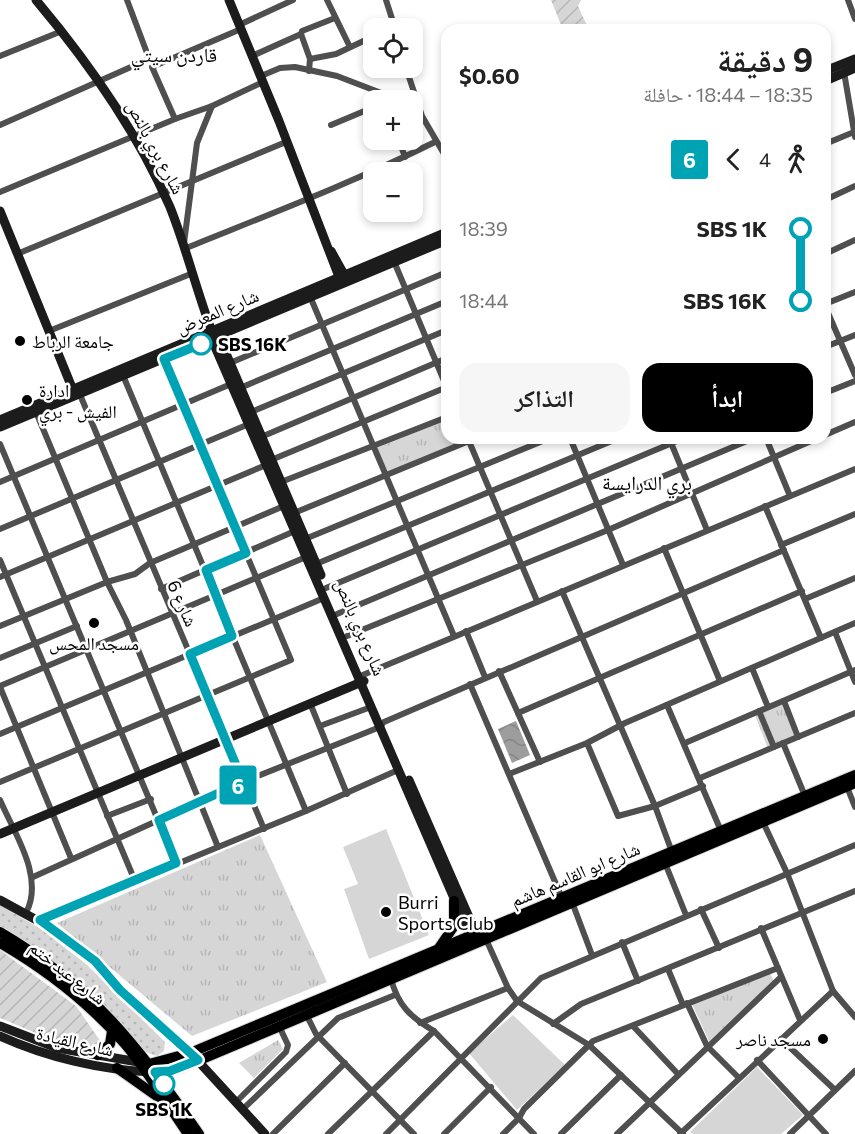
<!DOCTYPE html>
<html lang="ar">
<head>
<meta charset="utf-8">
<style>
  body { margin:0; font-family:Commissioner,"Noto Naskh Arabic",sans-serif; background:#f6f6f6; color:#222; direction:rtl; height:100vh; display:flex; flex-direction:column; font-size:22px; white-space:nowrap }
  * { box-sizing:border-box; margin:0 }
  p { font-size:20px; color:#767676 }
  .icon { flex:none; width:33px; height:33px; fill:none; stroke:currentColor; stroke-width:2; stroke-linecap:round; stroke-linejoin:round }
  .map { position:relative; flex:1; overflow:hidden; direction:ltr }
  .details { position:absolute; left:441px; top:24px; width:390px; height:420px; display:flex; flex-direction:column; background:#fff; border-radius:18px; box-shadow:0 3px 9px #0003; direction:rtl }
  .details>* { flex:none }
  .badge { padding:0 12px; border-radius:4px; font-size:21px; line-height:39px }
  .fabs { position:absolute; left:363px; top:18px; display:grid; gap:12px }
  .fabs a { display:grid; place-items:center; width:60px; height:60px; border-radius:12px; background:#fff; box-shadow:0 3px 9px #0003; font-size:30px }
  .map>.badge { position:absolute; translate:-50% -50%; box-shadow:0 0 0 3px #fff }
  .legs { display:flex; align-items:center; gap:9px; height:66px; padding:0 18px; font-size:20px }
  .legs p { margin-inline-start:auto }
  .overview { display:flex; align-items:center; justify-content:space-between; height:102px; padding:0 18px }
  h1 { font-size:33px; font-weight:700; line-height:45px }
  .primary-button { display:flex; gap:12px; margin-top:auto; padding:12px 18px }
  .primary-button a { flex:1; height:69px; border-radius:18px; background:#000; color:#fff; font-size:24px; font-weight:700; line-height:69px; text-align:center }
  .primary-button a+a { background:#f6f6f6; color:#222 }
  ul { padding:0 18px; list-style:none }
  li { display:flex; align-items:center; gap:21px; height:72px; font-size:22px }
  li i { display:grid; place-items:center; width:9px; height:100%; margin:0 8px; background:currentColor }
  li i::after { content:''; width:15px; height:15px; margin:-8px; border:4px solid; border-radius:50%; background:#fff }
  li p { margin-inline-start:auto }
  li:first-child i { background:linear-gradient(#0000 50%,currentColor 0) }
  li:last-child i { background:linear-gradient(currentColor 50%,#0000 0) }
  .map>svg:first-child { display:block }
  .grass { fill:url(#grass-dots) }
  .park { fill:url(#park-tufts) }
  .garden { fill:url(#garden-furrows) }
  .pitch { fill:#d6d6d6 }
  .water { fill:url(#water-waves) }
  .lines { fill:none; stroke-linecap:round; stroke-linejoin:round }
  .primary-casing { stroke:#dbdbdb; stroke-width:12 }
  .street { stroke:#4f4f4f; stroke-width:6 }
  .secondary { stroke:#1c1c1c; stroke-width:9 }
  .primary { stroke:#000; stroke-width:10 }
  .line-1-casing { stroke:#fff; stroke-width:14 }
  .line-1 { stroke:#00a3b4; stroke-width:9 }
  .poi-dot { fill:#000; stroke:#fff; stroke-width:2 }
  .stop-1-dot { fill:#fff; stroke:#00a3b4; stroke-width:3 }
  .labels { text-anchor:middle; dominant-baseline:central; stroke-width:5; stroke-linejoin:round; paint-order:stroke }
  .street-label { font-size:18px; fill:#000; stroke:#fff }
  .poi-label { font-size:18px; fill:#000; stroke:#fff; text-anchor:start }
  .stop-label { font-size:18px; font-weight:bold; fill:#000; stroke:#fff; text-anchor:start }
  .neighbourhood-label { font-size:20px; fill:#000; stroke:#fff }
</style>
</head>
<body>
<div class="map">
<svg width="855" height="1134" viewBox="0 0 855 1134">
  <defs>
    <pattern id="grass-dots" width="8" height="8" patternUnits="userSpaceOnUse" patternTransform="scale(1.5)"><rect width="8" height="8" fill="#d6d6d6"/><path d="M2 2h.1M6 6h.1" fill="none" stroke="#b6b6b6" stroke-width="1.8" stroke-linecap="round"/></pattern>
    <pattern id="park-tufts" width="24" height="20" patternUnits="userSpaceOnUse" patternTransform="scale(1.5)"><rect width="24" height="20" fill="#d6d6d6"/><path d="M3 7l-1-3M5 7V3M7 7l1-3M15 17l-1-3M17 17v-4M19 17l1-3" fill="none" stroke="#b6b6b6"/></pattern>
    <pattern id="garden-furrows" width="10" height="10" patternUnits="userSpaceOnUse" patternTransform="scale(1.5)"><rect width="10" height="10" fill="#d6d6d6"/><path d="M-1 1l2-2M0 10L10 0M9 11l2-2" fill="none" stroke="#b6b6b6"/></pattern>
    <pattern id="water-waves" width="16" height="10" patternUnits="userSpaceOnUse" patternTransform="scale(1.5)"><rect width="16" height="10" fill="#9d9d9d"/><path d="M0 5q4-4 8 0t8 0" fill="none" stroke="#858585"/></pattern>
  </defs>
  <rect width="100%" height="100%" fill="#fff"/>
  <path class="grass" d="M0 905 41 929 86 964 165 1042 164 1051 157 1056C138 1052 128 1033 117 1019 85 981 42 952 0 926Z"/>
  <g class="park">
    <path d="M447 420V438H463L464 442 387 473 377 448Z"/>
    <path d="M783 704 797 738 768 749 755 715Z"/>
    <path d="M260 835 327 982 192 1036 57 923Z"/>
    <path d="M770 973 774 981 709 1041 692 1004Z"/>
    <path d="M278 1040 283 1049 254 1078 239 1063Z"/>
  </g>
  <g class="garden">
    <path d="M551 0H581L578 6 589 30H563Z"/>
    <path d="M0 950 76 1006 101 1042 98 1047 55 1041 0 1018Z"/>
  </g>
  <g class="pitch">
    <path d="M386 829 429 935 369 959 344 889 358 884 343 847Z"/>
    <path d="M513 1015 565 1065 517 1110 469 1053Z"/>
    <path d="M757 1067 803 1115 781 1134H693L690 1132Z"/>
  </g>
  <path class="water" d="M516 721 530 755 512 763 498 729Z"/>
  <g class="lines">
    <g class="primary-casing">
      <g id="primary">
        <path d="M0 932C91 985 140 1048 199 1134"/>
        <path d="M0 943C45 969 90 1004 125 1044 148 1071 167 1104 188 1134"/>
        <path d="M439 948 454 926V901"/>
        <path d="M98 1055 110 1044 112 1031"/>
        <path d="M149 1064 190 1053 855 775"/>
        <path d="M117 1068 158 1097"/>
        <path d="M155 1072 181 1068 855 783"/>
      </g>
    </g>
    <g class="street">
      <path d="M127 0 150 61"/>
      <path d="M327 0 349 45"/>
      <path d="M386 0 395 28"/>
      <path d="M848 0 855 19"/>
      <path d="M239 25 293 0"/>
      <path d="M301 34 310 59 309 71"/>
      <path d="M0 56 62 31"/>
      <path d="M252 56 301 34 302 31 335 18"/>
      <path d="M310 59 336 54 374 36"/>
      <path d="M406 68 422 116 447 159"/>
      <path d="M844 72 855 137"/>
      <path d="M261 76 280 68 295 67 337 76 389 96 415 98"/>
      <path d="M175 119 152 67 241 29"/>
      <path d="M0 125 149 59"/>
      <path d="M331 125 374 107"/>
      <path d="M825 144 854 132"/>
      <path d="M405 157 401 146 409 140"/>
      <path d="M0 192 175 119 212 106 263 82"/>
      <path d="M825 200 855 186"/>
      <path d="M184 243 197 143 212 106"/>
      <path d="M186 248C270 214 354 182 435 142"/>
      <path d="M17 254 286 142"/>
      <path d="M825 254 855 240"/>
      <path d="M393 259 447 388"/>
      <path d="M309 294 454 636"/>
      <path d="M825 304 855 292"/>
      <path d="M825 306 855 375"/>
      <path d="M49 331 193 273"/>
      <path d="M825 347 855 335"/>
      <path d="M230 363 447 272"/>
      <path d="M122 373 306 811"/>
      <path d="M240 388 447 301"/>
      <path d="M78 390 264 829"/>
      <path d="M825 393 855 381"/>
      <path d="M36 412 107 582 126 620 218 847"/>
      <path d="M251 412 447 330"/>
      <path d="M825 435 855 422"/>
      <path d="M261 437 447 358"/>
      <path d="M570 438 623 565"/>
      <path d="M669 438 707 530"/>
      <path d="M766 438 790 496"/>
      <path d="M468 439 537 601"/>
      <path d="M0 444 176 863"/>
      <path d="M271 460 447 387"/>
      <path d="M0 482 231 384"/>
      <path d="M281 482 447 417"/>
      <path d="M765 506 821 638"/>
      <path d="M294 513 469 441"/>
      <path d="M0 529 249 424"/>
      <path d="M305 539 550 438"/>
      <path d="M781 545 855 514"/>
      <path d="M664 548 720 681"/>
      <path d="M0 560 135 881"/>
      <path d="M316 564 619 438"/>
      <path d="M0 577 266 465"/>
      <path d="M326 588 684 438"/>
      <path d="M161 589 295 531"/>
      <path d="M562 591 655 806 672 852"/>
      <path d="M805 599 855 578"/>
      <path d="M337 614 754 438"/>
      <path d="M0 626 107 582 135 574 150 563 284 506"/>
      <path d="M466 631 485 677"/>
      <path d="M835 632 855 682"/>
      <path d="M347 636 608 530 818 438"/>
      <path d="M0 658 77 626"/>
      <path d="M752 668 768 707"/>
      <path d="M499 671 540 762"/>
      <path d="M358 677 855 469"/>
      <path d="M470 684 562 898"/>
      <path d="M0 686 306 557"/>
      <path d="M0 687 71 858"/>
      <path d="M784 701 798 737"/>
      <path d="M310 703 347 794"/>
      <path d="M667 705 721 831"/>
      <path d="M759 711 774 747"/>
      <path d="M518 713 802 591"/>
      <path d="M320 726 371 707"/>
      <path d="M0 734 324 598"/>
      <path d="M587 743 618 816 655 806 703 786"/>
      <path d="M685 743 855 670"/>
      <path d="M783 743 805 796"/>
      <path d="M509 774 587 743 625 723 855 623"/>
      <path d="M700 778 855 713"/>
      <path d="M0 782 291 660 164 359"/>
      <path d="M847 787 855 807"/>
      <path d="M0 800C14 833 45 877 26 913"/>
      <path d="M107 816 151 799"/>
      <path d="M763 822 787 873 833 991 855 1017"/>
      <path d="M665 863 686 915"/>
      <path d="M33 877 243 782 380 727 384 722 784 550"/>
      <path d="M572 902 592 955"/>
      <path d="M701 909 719 948"/>
      <path d="M40 920 306 811 398 770"/>
      <path d="M761 928 800 1020"/>
      <path d="M485 937 508 988 517 1001 589 1045 683 1134"/>
      <path d="M622 942 638 981"/>
      <path d="M668 969 683 1005"/>
      <path d="M391 979C398 1005 410 1017 434 1031L534 1134"/>
      <path d="M687 1003 707 1046 739 1078"/>
      <path d="M306 1014 316 1034 414 1134"/>
      <path d="M420 1023 508 988"/>
      <path d="M553 1024 581 1004 855 891"/>
      <path d="M633 1026 678 1074"/>
      <path d="M781 1039 835 1090"/>
      <path d="M757 1060 826 1134"/>
      <path d="M235 1103 286 1052 288 1045 279 1026"/>
      <path d="M242 1110 338 1018 395 995"/>
      <path d="M273 1134 345 1063"/>
      <path d="M328 1134 434 1031"/>
      <path d="M386 1134 541 978 855 845"/>
      <path d="M444 1134 491 1087"/>
      <path d="M503 1134 519 1118 524 1109 593 1041 778 968"/>
      <path d="M561 1134 621 1075"/>
      <path d="M617 1134 781 977"/>
      <path d="M680 1134 833 991"/>
      <path d="M790 1134 855 1071"/>
    </g>
    <g class="secondary">
      <path d="M36 0C89 63 137 131 170 207 186 247 196 289 211 329L209 333 473 942"/>
      <path d="M229 0 279 121 341 282"/>
      <path d="M825 71 855 59"/>
      <path d="M825 81 855 68"/>
      <path d="M0 211 75 395"/>
      <path d="M331 251 346 278"/>
      <path d="M211 329 216 330 321 575"/>
      <path d="M0 420 447 232"/>
      <path d="M0 427 447 240"/>
      <path d="M409 780 472 924"/>
      <path d="M0 834 364 681"/>
      <path d="M0 900 53 929 95 961 120 990 198 1061 265 1134"/>
      <path d="M0 1026 57 1048 144 1063"/>
      <path d="M0 1036C46 1057 101 1070 151 1072"/>
    </g>
    <use href="#primary" class="primary"/>
  </g>
  <g class="lines">
    <g class="line-1-casing">
      <path id="line-1" d="M164 1084 155 1072 170 1071 198 1060 120 990 95 961 40 920 176 863 159 820 243 782 190 654 232 636 206 570 246 553 164 359 201 344"/>
    </g>
    <use href="#line-1" class="line-1"/>
  </g>
  <g class="poi-dot">
    <circle cx="20" cy="341" r="6"/>
    <circle cx="27" cy="400" r="6"/>
    <circle cx="94" cy="623" r="6"/>
    <circle cx="386" cy="912" r="6"/>
    <circle cx="823" cy="1039" r="6"/>
  </g>
  <g class="stop-1-dot">
    <circle cx="201" cy="344" r="10"/>
    <circle cx="164" cy="1084" r="10"/>
  </g>
  <g class="labels">
    <g class="street-label">
      <text transform="translate(156 147) rotate(62)">شارع بري بالنص</text>
      <text transform="translate(217 311) rotate(-23)">شارع المعرض</text>
      <text transform="translate(183 603) rotate(66)">شارع 6</text>
      <text transform="translate(361 627) rotate(67)">شارع بري بالنص</text>
      <text transform="translate(575 874) rotate(-23)">شارع ابو القاسم هاشم</text>
      <text transform="translate(68 972) rotate(38)">شارع عبد ختم</text>
      <text transform="translate(75 1041) rotate(13)">شارع القيادة</text>
    </g>
    <g class="poi-label">
      <text x="32" y="341">جامعة الرباط</text>
      <text x="39" y="390">ادارة<tspan x="39" dy="21">الفيش - بري</tspan></text>
      <text x="94" y="643" text-anchor="middle">مسجد المحس</text>
      <text x="398" y="902">Burri<tspan x="398" dy="21">Sports Club</tspan></text>
      <text x="811" y="1039" text-anchor="end">مسجد ناصر</text>
    </g>
    <g class="stop-label">
      <text x="218" y="344">SBS 16K</text>
      <text x="164" y="1109" text-anchor="middle">SBS 1K</text>
    </g>
    <g class="neighbourhood-label">
      <text x="174" y="54">قاردن سيتي</text>
      <text x="647" y="482">بري الدرايسة</text>
    </g>
  </g>
</svg>
<div class="fabs">
<a><svg class="icon" aria-label="locate" viewBox="0 0 24 24"><circle cx="12" cy="12" r="6"/><path d="M12 2v4M12 18v4M2 12h4M18 12h4"/></svg></a>
<a>+</a>
<a>−</a>
</div>
<b class="badge" style="left:238px;top:785px;background:#00a3b4;color:#fff">6</b>
<section class="details">
<div class="overview"><div><h1>9 دقيقة</h1><p>18:35 – 18:44 · حافلة</p></div><b>$0.60</b></div>
<div class="legs"><svg class="icon" aria-label="walk" viewBox="0 0 24 24"><circle cx="13" cy="4" r="2"/><path d="M13 8l-2 6 4 7M11 14l-3 7M7 12l3-4h3l4 4"/></svg>4<svg class="icon" aria-label="back" viewBox="0 0 24 24"><path d="M15 5l-7 7 7 7"/></svg><b class="badge" style="background:#00a3b4;color:#fff">6</b></div>
<ul>
<li><i style="color:#00a3b4"></i><b>SBS 1K</b><p>18:39</p></li>
<li><i style="color:#00a3b4"></i><b>SBS 16K</b><p>18:44</p></li>
</ul>
<div class="primary-button"><a>ابدأ</a><a>التذاكر</a></div>
</section>
</div>
</body>
</html>
